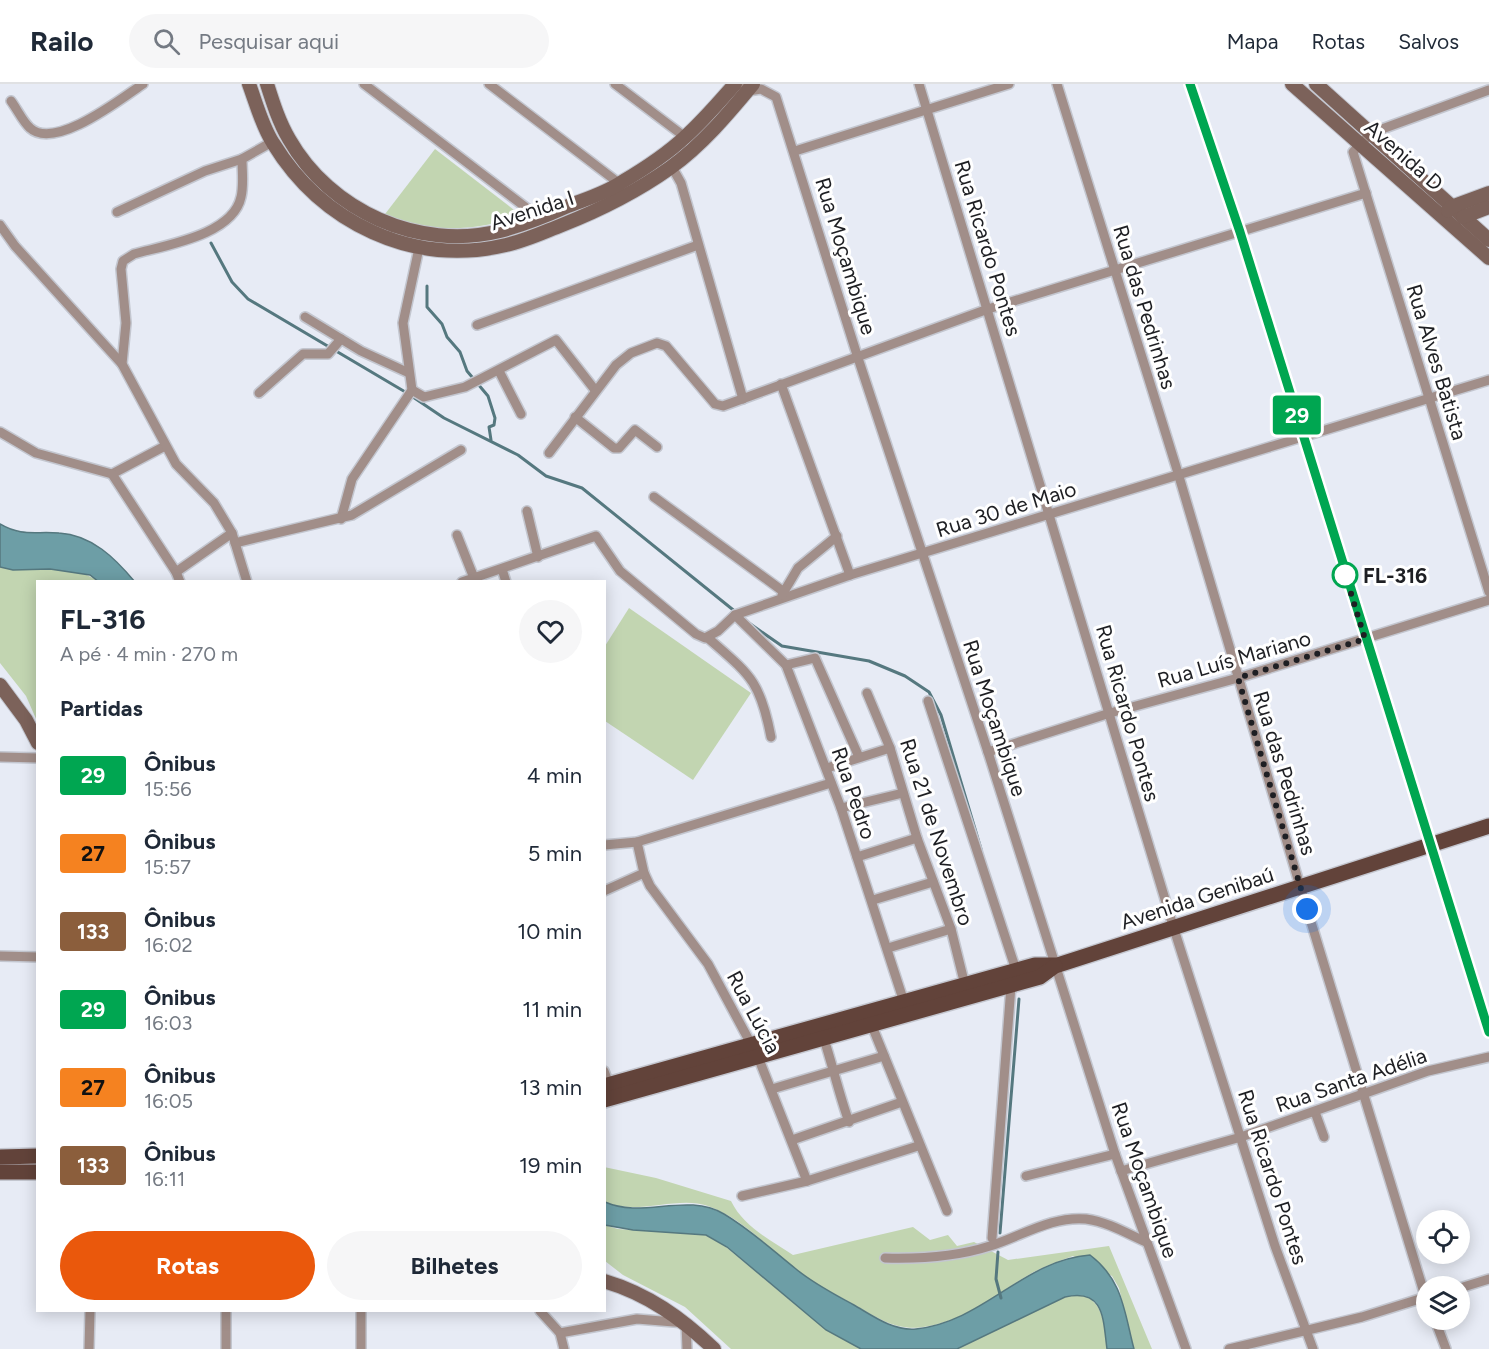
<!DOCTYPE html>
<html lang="pt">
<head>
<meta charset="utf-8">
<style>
  body { margin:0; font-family:Figtree,sans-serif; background:#f6f6f7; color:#1f2937; height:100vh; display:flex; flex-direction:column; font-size:22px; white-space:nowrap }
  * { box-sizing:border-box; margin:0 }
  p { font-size:20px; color:#747a83 }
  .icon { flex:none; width:33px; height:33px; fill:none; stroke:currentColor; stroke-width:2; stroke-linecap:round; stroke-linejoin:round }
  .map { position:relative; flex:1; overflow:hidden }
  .panel { position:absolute; left:36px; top:496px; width:570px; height:732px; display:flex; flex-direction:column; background:#fff; border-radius:0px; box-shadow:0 3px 15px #0003 }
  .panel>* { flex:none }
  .badge { padding:0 12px; border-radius:4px; font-size:21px; line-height:39px }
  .controls { position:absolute; left:1416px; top:1126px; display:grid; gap:12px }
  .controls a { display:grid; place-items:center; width:54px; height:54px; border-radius:50%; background:#fff; box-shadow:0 3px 15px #0003; font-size:30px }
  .you { position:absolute; width:30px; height:30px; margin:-15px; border:4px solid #fff; border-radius:50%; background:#1a73e8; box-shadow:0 0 0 9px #1a73e833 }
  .map>.badge { position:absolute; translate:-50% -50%; box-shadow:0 0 0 3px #fff }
  h2 { padding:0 24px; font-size:22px; line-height:54px }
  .round { display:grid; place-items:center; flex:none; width:63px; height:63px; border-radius:32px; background:#f6f6f7 }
  .head { display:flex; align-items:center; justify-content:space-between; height:102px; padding:0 24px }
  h1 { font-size:28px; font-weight:700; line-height:45px }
  .action { display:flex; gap:12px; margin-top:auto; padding:12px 24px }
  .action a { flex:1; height:69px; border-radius:36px; background:#ea580c; color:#fff; font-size:24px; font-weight:700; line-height:69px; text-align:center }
  .action a+a { background:#f6f6f7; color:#1f2937 }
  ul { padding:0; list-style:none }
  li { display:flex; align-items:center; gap:18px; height:78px; padding:0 24px }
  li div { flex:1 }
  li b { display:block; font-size:22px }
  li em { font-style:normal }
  li .badge { min-width:66px; font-weight:700; text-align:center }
  header { display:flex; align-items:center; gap:36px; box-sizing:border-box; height:84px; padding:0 30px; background:#fff; border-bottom:2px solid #e0e1e3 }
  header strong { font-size:28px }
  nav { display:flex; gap:33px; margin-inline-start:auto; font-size:21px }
  .search { width:420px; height:54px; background:#f6f6f7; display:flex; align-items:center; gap:15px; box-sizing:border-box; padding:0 21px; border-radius:33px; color:#747a83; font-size:22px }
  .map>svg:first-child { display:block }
  .green { fill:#c2d5b1 }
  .water { fill:#6d9ea6; stroke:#55787f; stroke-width:1.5 }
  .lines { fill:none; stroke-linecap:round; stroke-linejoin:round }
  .stream { stroke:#55787f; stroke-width:3 }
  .street-casing { stroke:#c3c6cf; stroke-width:12 }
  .secondary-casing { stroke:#c3c6cf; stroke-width:16 }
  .primary-casing { stroke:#c3c6cf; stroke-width:18 }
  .street { stroke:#a18e89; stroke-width:9 }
  .secondary { stroke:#7c625a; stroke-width:14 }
  .primary { stroke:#62433a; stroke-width:15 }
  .line-casing { stroke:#fff; stroke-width:14 }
  .line { stroke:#00a651; stroke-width:9 }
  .walk { stroke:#1e1f23; stroke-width:6; stroke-dasharray:0 10.8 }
  .stop-dot { fill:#fff; stroke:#00a651; stroke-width:3 }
  .labels { text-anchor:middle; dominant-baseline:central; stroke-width:6; stroke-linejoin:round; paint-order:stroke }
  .street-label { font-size:21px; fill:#1e1f23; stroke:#fff }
  .stop-label { font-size:21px; font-weight:bold; fill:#1e1f23; stroke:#fff; text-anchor:start }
</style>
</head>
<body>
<header>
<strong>Railo</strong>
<div class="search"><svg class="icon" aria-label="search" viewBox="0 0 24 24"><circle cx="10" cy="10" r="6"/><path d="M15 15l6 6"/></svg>Pesquisar aqui</div>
<nav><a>Mapa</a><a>Rotas</a><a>Salvos</a></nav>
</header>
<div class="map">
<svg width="1489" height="1265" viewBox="0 0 1489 1265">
  <rect width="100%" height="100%" fill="#e7ebf5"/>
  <g class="green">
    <path d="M435 65 518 129 519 133C467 148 434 148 382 134Z"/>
    <path d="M0 483C32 490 72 477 99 498H38L37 637 26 612 0 579Z"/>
    <path d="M629 524 751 609 693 696 605 637V562Z"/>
    <path d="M604 1083 656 1094 731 1117C743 1142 770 1156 793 1171L913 1143 930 1156 948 1151 957 1162 974 1158 1008 1176 1109 1162 1152 1265H1134L1119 1204 1112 1192 1073 1172C1057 1178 1041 1183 1027 1192 1000 1208 978 1227 948 1237 906 1251 890 1242 855 1221 835 1210 814 1200 796 1186 768 1163 743 1135 708 1122 678 1111 637 1132 605 1118Z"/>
    <path d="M604 1141 618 1145 706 1151 726 1163 826 1246 861 1265H731L685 1223 623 1191 605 1177Z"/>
    <path d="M1081 1210C1105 1218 1104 1243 1107 1265H957L1065 1213Z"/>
  </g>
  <g class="water">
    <path d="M0 440C22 453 35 447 59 449 92 451 115 474 135 498H99L90 491 50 485 13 486 0 483Z"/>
    <path d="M605 1118C643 1135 686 1108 724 1130 751 1146 772 1166 796 1185 814 1200 834 1210 854 1221 873 1232 893 1247 916 1245 984 1238 1023 1176 1090 1171 1123 1196 1124 1227 1134 1265H1107C1103 1236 1105 1204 1065 1213L957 1265H861L826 1246 727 1163 706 1151 633 1146 605 1141Z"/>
  </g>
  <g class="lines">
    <g class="stream">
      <path d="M211 159 232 198 248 215 407 309 444 334 518 371 546 392 582 404 737 529"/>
      <path d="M427 202V223L442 240 447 253 460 268 467 287 488 312 495 334 494 341 489 343 491 356"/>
      <path d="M749 539 782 562 869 577 905 592 929 608 941 631 981 765"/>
      <path d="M1000 1149 1019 915"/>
      <path d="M998 1168 996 1195 1001 1214"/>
    </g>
    <g class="street-casing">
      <g id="street">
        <path d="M364 0 541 135"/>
        <path d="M489 0 620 100"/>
        <path d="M615 0 685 53"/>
        <path d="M740 0 748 7 761 5 776 13 857 271 988 668 1115 1070 1186 1265"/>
        <path d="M919 0 1174 845 1275 1162 1313 1265"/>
        <path d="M1057 0 1178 389 1300 802 1426 1215"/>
        <path d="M1190 0 1240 148 1489 948"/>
        <path d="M1489 6 1371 49 1353 68 1489 508"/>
        <path d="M11 17C17 25 23 38 30 44 55 67 122 14 143 0"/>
        <path d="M795 67 1009 0"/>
        <path d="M672 83 681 99 743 315"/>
        <path d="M117 128 205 87 242 75"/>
        <path d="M0 141 15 162 122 280"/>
        <path d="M305 233 361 267 409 289"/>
        <path d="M477 241 698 161"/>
        <path d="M499 287 521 330"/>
        <path d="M781 300 850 491"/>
        <path d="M412 306 424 313 465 303 556 256 595 306"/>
        <path d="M259 309 303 270H328L341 255"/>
        <path d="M575 333 614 364H619L635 346 657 363"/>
        <path d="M0 348 36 369 112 390 165 362"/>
        <path d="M549 369 616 281 631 269 657 259 666 262 715 320 723 322 988 225 1366 109"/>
        <path d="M112 390 176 488 180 498"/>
        <path d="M654 413 784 508"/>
        <path d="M527 427 538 473"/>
        <path d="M341 435 352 395 412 306 403 239 419 164"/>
        <path d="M457 451 474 494"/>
        <path d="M235 459 352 431 461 366"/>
        <path d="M502 485 506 498"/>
        <path d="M176 488 232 449"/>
        <path d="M247 498 232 449 214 419 176 380 122 280 126 239 121 185 123 177 134 170C166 161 233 151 241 113 244 101 242 87 242 75L272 58"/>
        <path d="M462 498 596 452 620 487 696 550 705 554 718 547 735 531 850 491 1489 296"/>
        <path d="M782 511 798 484 837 452"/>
        <path d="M735 531 786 581 841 724 904 918"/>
        <path d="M708 554C750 591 760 596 771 653"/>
        <path d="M786 581 815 574 859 673"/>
        <path d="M867 609 890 664 917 754 951 845 965 901"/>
        <path d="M928 617 1016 886"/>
        <path d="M988 668 1110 629 1238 594 1489 516"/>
        <path d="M0 673 38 674"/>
        <path d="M827 684 890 664"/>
        <path d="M841 724 903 709"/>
        <path d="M637 758 644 789 650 802 708 880 758 973 807 1097"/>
        <path d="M604 761 637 758 831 699"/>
        <path d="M857 773 917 754"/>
        <path d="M604 807 644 789"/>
        <path d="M873 816 933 798"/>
        <path d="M888 864 951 845"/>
        <path d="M0 872 38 873"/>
        <path d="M870 937 947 1127"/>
        <path d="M824 955C833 983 839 1010 849 1038"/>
        <path d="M604 987 609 1000"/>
        <path d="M772 1005 884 972"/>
        <path d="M1315 1028 1324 1053"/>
        <path d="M792 1056 902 1018"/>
        <path d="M1121 1087 1241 1053 1428 987 1489 973"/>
        <path d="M1026 1092 1115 1070"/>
        <path d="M742 1112 807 1097 918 1062"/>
        <path d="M992 1154 1011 902"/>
        <path d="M885 1174C921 1175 956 1173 990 1162 1022 1152 1051 1132 1086 1135 1108 1138 1126 1149 1146 1158"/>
        <path d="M1460 1204 1489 1195"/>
        <path d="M226 1227V1265"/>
        <path d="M361 1227V1265"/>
        <path d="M540 1227 560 1249 564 1265"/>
        <path d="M1435 1236 1446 1265"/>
        <path d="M560 1249 637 1235 686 1239 687 1265"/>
        <path d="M89 1265 90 1227"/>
        <path d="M1229 1265 1362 1233 1426 1213"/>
      </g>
    </g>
    <g class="secondary-casing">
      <g id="secondary">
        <path d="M249 0C256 19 262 42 273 59 322 139 413 183 506 161 525 157 544 148 562 141 600 126 636 108 670 84 702 61 728 30 753 0"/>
        <path d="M267 0C273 19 279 38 289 55 330 127 418 167 500 147 523 141 546 132 568 122 586 115 606 109 622 98 644 85 667 70 685 53 703 37 719 18 735 0"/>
        <path d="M1292 0 1489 174"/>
        <path d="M1316 0 1489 156"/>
        <path d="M1448 127 1451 123 1489 109"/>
        <path d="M1463 133 1489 123"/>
        <path d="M0 601 26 636 38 659"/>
        <path d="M604 1197C648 1210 681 1234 714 1265"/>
      </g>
    </g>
    <g class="primary-casing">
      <g id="primary">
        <path d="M604 1002 1035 881H1058L1489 742"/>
        <path d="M604 1016 1040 893 1055 882"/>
        <path d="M0 1073 38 1072"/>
        <path d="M0 1088H38"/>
      </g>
    </g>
    <use href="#street" class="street"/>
    <use href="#secondary" class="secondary"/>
    <use href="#primary" class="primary"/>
  </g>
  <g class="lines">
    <g class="line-casing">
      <path id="line" d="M1190 0 1240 148 1489 948"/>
    </g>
    <use href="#line" class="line"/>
    <path class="walk" d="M1307 825 1238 594 1365 555 1344 487 1345 491"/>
  </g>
  <circle class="stop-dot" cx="1345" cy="491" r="12"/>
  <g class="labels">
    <g class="street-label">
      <text transform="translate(1404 71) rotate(41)">Avenida D</text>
      <text transform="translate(532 126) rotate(-18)">Avenida I</text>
      <text transform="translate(988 164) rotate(73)">Rua Ricardo Pontes</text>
      <text transform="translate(846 172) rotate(73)">Rua Moçambique</text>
      <text transform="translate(1145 223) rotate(73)">Rua das Pedrinhas</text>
      <text transform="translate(1437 278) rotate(73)">Rua Alves Batista</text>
      <text transform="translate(1006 425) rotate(-17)">Rua 30 de Maio</text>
      <text transform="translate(1234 575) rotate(-16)">Rua Luís Mariano</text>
      <text transform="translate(1128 629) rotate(74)">Rua Ricardo Pontes</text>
      <text transform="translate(995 634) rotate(72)">Rua Moçambique</text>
      <text transform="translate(1285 689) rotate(73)">Rua das Pedrinhas</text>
      <text transform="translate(854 709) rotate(71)">Rua Pedro</text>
      <text transform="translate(937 748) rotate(72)">Rua 21 de Novembro</text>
      <text transform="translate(1197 814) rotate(-18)">Avenida Genibaú</text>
      <text transform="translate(754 928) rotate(62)">Rua Lúcia</text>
      <text transform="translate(1351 996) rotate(-19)">Rua Santa Adélia</text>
      <text transform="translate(1273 1093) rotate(72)">Rua Ricardo Pontes</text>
      <text transform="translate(1145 1096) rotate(71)">Rua Moçambique</text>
    </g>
    <g class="stop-label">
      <text x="1363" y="491">FL-316</text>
    </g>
  </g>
</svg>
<div class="controls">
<a><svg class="icon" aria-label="locate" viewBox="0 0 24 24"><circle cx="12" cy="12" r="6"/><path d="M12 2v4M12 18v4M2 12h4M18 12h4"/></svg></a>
<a><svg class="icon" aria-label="layers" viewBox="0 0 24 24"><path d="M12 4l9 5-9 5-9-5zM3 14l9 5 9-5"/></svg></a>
</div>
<div class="you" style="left:1307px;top:825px"></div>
<b class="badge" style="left:1297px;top:331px;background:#00a651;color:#fff">29</b>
<section class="panel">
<div class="head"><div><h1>FL-316</h1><p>A pé · 4 min · 270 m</p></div><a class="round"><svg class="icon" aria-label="heart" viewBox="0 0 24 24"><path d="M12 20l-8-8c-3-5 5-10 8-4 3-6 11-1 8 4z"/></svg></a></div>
<h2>Partidas</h2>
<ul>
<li><span class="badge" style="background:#00a651;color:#fff">29</span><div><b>Ônibus</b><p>15:56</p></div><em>4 min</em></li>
<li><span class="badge" style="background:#f58220;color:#111">27</span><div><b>Ônibus</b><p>15:57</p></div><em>5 min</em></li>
<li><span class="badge" style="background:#8b5e3c;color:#fff">133</span><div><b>Ônibus</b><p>16:02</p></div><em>10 min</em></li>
<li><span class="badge" style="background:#00a651;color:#fff">29</span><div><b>Ônibus</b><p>16:03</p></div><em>11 min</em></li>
<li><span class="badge" style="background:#f58220;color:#111">27</span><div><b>Ônibus</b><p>16:05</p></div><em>13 min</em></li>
<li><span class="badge" style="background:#8b5e3c;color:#fff">133</span><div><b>Ônibus</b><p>16:11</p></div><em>19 min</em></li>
</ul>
<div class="action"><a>Rotas</a><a>Bilhetes</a></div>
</section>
</div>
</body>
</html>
